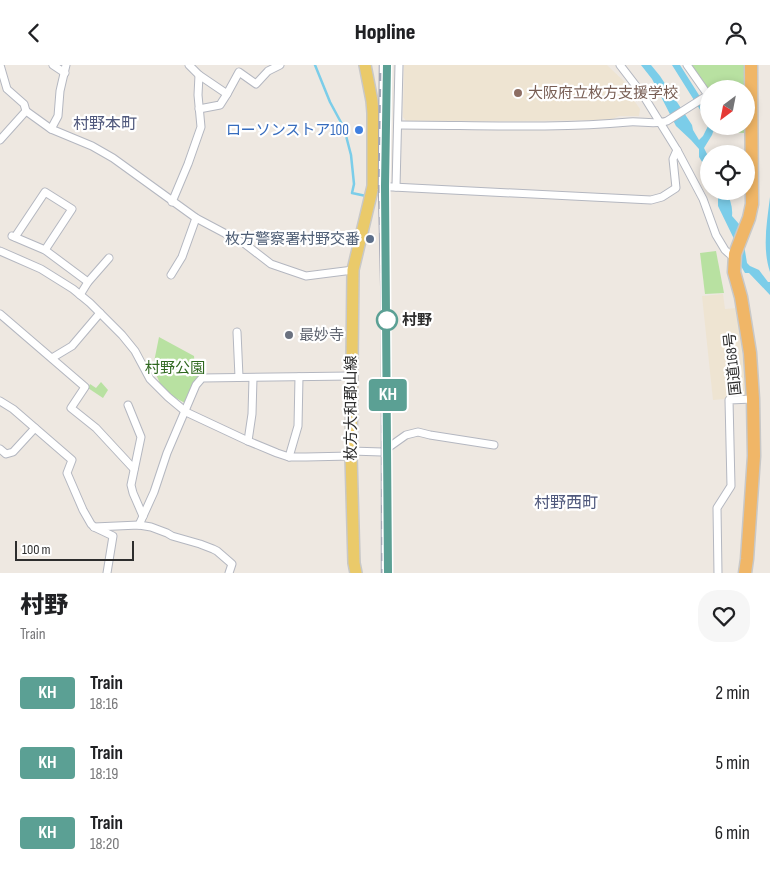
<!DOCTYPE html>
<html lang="en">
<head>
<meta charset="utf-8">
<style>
  body { margin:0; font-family:"Sofia Sans Condensed","Noto Sans JP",sans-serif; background:#f6f6f6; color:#202124; height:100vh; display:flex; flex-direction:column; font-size:19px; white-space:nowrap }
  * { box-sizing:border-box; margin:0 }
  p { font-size:16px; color:#757577 }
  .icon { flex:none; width:28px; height:28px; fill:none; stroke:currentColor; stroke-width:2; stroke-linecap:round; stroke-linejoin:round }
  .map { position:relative; height:508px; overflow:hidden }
  .panel { display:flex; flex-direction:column; background:#fff; flex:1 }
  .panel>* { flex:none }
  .badge { padding:0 10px; border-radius:4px; font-size:18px; line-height:32px }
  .needle { width:32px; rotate:212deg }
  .controls { position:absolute; left:700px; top:15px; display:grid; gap:10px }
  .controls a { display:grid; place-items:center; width:55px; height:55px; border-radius:50%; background:#fff; box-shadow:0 2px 8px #0003; font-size:25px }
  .scale { position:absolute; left:15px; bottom:12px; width:119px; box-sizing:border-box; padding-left:5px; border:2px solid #2d2d2d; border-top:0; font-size:14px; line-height:18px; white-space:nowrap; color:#2d2d2d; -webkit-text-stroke:4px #fff; paint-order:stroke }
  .map>.badge { position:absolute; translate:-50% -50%; box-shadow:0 0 0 2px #fff }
  .round { display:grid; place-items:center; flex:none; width:52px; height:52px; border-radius:20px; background:#f6f6f6 }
  .head { display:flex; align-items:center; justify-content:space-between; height:85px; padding:0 20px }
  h1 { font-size:24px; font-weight:800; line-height:38px }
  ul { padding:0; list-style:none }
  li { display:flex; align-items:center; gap:15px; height:70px; padding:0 20px }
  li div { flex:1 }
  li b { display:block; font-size:19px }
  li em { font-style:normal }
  li .badge { min-width:55px; font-weight:700; text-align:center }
  header { display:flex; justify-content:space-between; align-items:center; height:65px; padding:0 20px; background:#fff; font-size:22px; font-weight:800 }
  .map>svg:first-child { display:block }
  .education { fill:#eee4d2 }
  .green { fill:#b8e1a1 }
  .water { fill:#7bcde9 }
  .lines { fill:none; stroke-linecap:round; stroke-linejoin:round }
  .stream { stroke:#7bcde9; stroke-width:2.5 }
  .minor-casing { stroke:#b4b7c0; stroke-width:9 }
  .primary-casing { stroke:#c8c8c8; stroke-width:14 }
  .trunk-casing { stroke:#c8c8c8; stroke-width:15 }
  .minor { stroke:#fff; stroke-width:7 }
  .primary { stroke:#eaca6a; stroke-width:11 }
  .trunk { stroke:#f0b667; stroke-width:12 }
  .rail-casing { stroke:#a3a6b6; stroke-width:4.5 }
  .rail { stroke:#fff; stroke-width:2.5; stroke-dasharray:8; stroke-linecap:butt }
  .line-casing { stroke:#fff; stroke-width:11 }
  .line { stroke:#5ba094; stroke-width:8 }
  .education-dot { fill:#8d6e63; stroke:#fff; stroke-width:2 }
  .shop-dot { fill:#3f7fe0; stroke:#fff; stroke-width:2 }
  .service-dot { fill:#5c6f8a; stroke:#fff; stroke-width:2 }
  .stop-dot { fill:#fff; stroke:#5ba094; stroke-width:2.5 }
  .worship-dot { fill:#6b7280; stroke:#fff; stroke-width:2 }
  .labels { text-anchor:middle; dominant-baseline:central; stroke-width:4.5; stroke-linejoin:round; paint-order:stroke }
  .education-label { font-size:15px; fill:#785e54; stroke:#fff; text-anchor:start }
  .shop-label { font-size:15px; fill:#366cbe; stroke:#fff; text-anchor:end }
  .service-label { font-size:15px; fill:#4e5e75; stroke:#fff; text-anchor:end }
  .stop-label { font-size:15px; font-weight:bold; fill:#2d2d2d; stroke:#fff; text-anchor:start }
  .worship-label { font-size:15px; fill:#5b616d; stroke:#fff; text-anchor:start }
  .street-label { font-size:15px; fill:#2d2d2d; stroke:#fff }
  .park-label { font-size:15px; fill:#2f681f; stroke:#fff }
  .neighbourhood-label { font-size:16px; fill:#4f587c; stroke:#fff }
</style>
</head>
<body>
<header><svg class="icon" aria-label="back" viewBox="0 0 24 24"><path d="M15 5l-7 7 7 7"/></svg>Hopline<svg class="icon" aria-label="person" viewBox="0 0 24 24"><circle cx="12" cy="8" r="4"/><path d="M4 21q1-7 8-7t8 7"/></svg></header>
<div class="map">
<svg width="770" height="508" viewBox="0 0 770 508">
  <rect width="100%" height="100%" fill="#eee8e1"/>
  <g class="education">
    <path d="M404 0H607L631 23 633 34 640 44 639 51H619L610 55 407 57 403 52Z"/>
    <path d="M723 229 725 244 737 243 747 332 713 335 702 231Z"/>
  </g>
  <g class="green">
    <path d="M691 0H744V24H709V29Z"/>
    <path d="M725 61H744V68L728 67Z"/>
    <path d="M716 186 724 228 705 229 700 188Z"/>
    <path d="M159 272 194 291 195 303 201 306 185 338 170 330 161 321 153 302Z"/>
    <path d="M101 317 108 325 103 333 88 323 90 319 96 323Z"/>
  </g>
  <g class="water">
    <path d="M641 0H651L660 11 692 60 693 65 699 75 703 71 709 59 672 0H680L709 46V61H715L712 70 704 83 709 93V108L699 92V84L691 75 676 61 652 14Z"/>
    <path d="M718 126H726C730 134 733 142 732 151L739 159 745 186 747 198 750 201 759 205 768 217H770V230L749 208H745L741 201 735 176 718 141Z"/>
    <path d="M770 132V207C762 183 767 157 770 132Z"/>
  </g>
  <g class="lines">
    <path class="stream" d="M315 0 330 37 344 63 351 90 354 119 352 128 366 131"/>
    <g class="minor-casing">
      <g id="minor">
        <path d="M0 0 7 24 24 39 26 46 51 64 92 81 113 93 196 153 245 179 271 199 306 211 353 205"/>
        <path d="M53 0 65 8"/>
        <path d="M620 0 643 30 677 85 703 134 716 170 725 185 734 193"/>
        <path d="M199 10 227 29 239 7 256 19 268 6 280 0"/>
        <path d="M199 44 220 40 227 29"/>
        <path d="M399 60C475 60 553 64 629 57 641 56 656 60 667 56L708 30 687 0"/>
        <path d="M51 64 58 51 60 26 66 0"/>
        <path d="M0 75 26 46"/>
        <path d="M373 121 651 135 662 132 676 123 673 94 677 85"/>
        <path d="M396 122 399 0"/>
        <path d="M172 137 188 99 201 62 198 30 199 10 189 0"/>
        <path d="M12 171 45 185 88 217"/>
        <path d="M15 172 45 127 72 144 45 185"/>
        <path d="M0 186 41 204 73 224 90 238 122 270 135 286 150 314 168 332 186 347 248 376 277 388 289 392H306L351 391"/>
        <path d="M171 210 182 192 196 153"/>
        <path d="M80 230 88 217 109 193"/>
        <path d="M0 249 85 322 71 343 96 363 134 404"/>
        <path d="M237 267 239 312"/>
        <path d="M52 293 72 281 100 248"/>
        <path d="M0 336 13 344 72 395 67 408 83 445 91 459 94 462 113 471 107 508"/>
        <path d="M128 340 141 372 131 420 133 428 143 451"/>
        <path d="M248 376 252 349 253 313"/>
        <path d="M0 384 6 389 13 387 35 363"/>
        <path d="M351 386 382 387 406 370 418 367 430 370 494 380"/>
        <path d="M289 392 298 361 299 312"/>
        <path d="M139 460 154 427 167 388 196 320 202 313 351 311"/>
        <path d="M94 462 139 460 151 462 167 468 172 471 200 479 213 484 217 486 232 499 229 508"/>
        <path d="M718 508 717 443 731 421 729 335 753 334"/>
      </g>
    </g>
    <g class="primary-casing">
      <path id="primary" d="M356 508 354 498 351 391 353 205 373 121V48L372 36 365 0"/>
    </g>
    <g class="trunk-casing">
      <path id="trunk" d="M745 508 747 494 754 391 753 334 750 288 741 232 734 207 735 189 749 153 752 139 751 0"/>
    </g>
    <use href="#minor" class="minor"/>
    <use href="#primary" class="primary"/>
    <use href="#trunk" class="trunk"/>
    <g class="rail-casing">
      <path id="rail" d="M381 0 380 121 383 255V508"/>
    </g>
    <use href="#rail" class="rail"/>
  </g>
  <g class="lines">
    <g class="line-casing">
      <path id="line" d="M387 0 385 121 388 508"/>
    </g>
    <use href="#line" class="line"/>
  </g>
  <circle class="education-dot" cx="518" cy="28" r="5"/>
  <circle class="shop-dot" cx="359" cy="65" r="5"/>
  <circle class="service-dot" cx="370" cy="174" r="5"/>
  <circle class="stop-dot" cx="387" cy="255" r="10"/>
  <circle class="worship-dot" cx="289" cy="270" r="5"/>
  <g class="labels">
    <g class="education-label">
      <text x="528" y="28">大阪府立枚方支援学校</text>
    </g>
    <g class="shop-label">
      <text x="349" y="65">ローソンストア100</text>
    </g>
    <g class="service-label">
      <text x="360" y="174">枚方警察署村野交番</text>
    </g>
    <g class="stop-label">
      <text x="402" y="255">村野</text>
    </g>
    <g class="worship-label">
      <text x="299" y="270">最妙寺</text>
    </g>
    <g class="street-label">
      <text transform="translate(733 299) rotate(-96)">国道168号</text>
      <text transform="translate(351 343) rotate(-90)">枚方大和郡山線</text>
    </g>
    <g class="park-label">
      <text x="175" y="303">村野公園</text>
    </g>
    <g class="neighbourhood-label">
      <text x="105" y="59">村野本町</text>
      <text x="566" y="438">村野西町</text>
    </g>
  </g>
</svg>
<div class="controls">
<a><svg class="needle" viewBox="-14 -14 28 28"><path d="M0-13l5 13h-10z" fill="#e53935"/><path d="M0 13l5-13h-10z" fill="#757577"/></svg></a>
<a><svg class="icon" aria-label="locate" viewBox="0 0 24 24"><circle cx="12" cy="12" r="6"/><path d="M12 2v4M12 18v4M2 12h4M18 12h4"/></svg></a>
</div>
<div class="scale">100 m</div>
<b class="badge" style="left:388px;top:330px;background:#5ba094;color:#fff">KH</b>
</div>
<section class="panel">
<div class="head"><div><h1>村野</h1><p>Train</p></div><a class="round"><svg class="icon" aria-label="heart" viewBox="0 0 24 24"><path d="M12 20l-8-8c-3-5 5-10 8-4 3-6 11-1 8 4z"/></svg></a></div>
<ul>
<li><span class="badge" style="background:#5ba094;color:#fff">KH</span><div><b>Train</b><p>18:16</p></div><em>2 min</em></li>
<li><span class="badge" style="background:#5ba094;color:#fff">KH</span><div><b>Train</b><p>18:19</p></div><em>5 min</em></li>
<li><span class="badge" style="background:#5ba094;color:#fff">KH</span><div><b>Train</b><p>18:20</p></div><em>6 min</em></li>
</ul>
</section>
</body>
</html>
